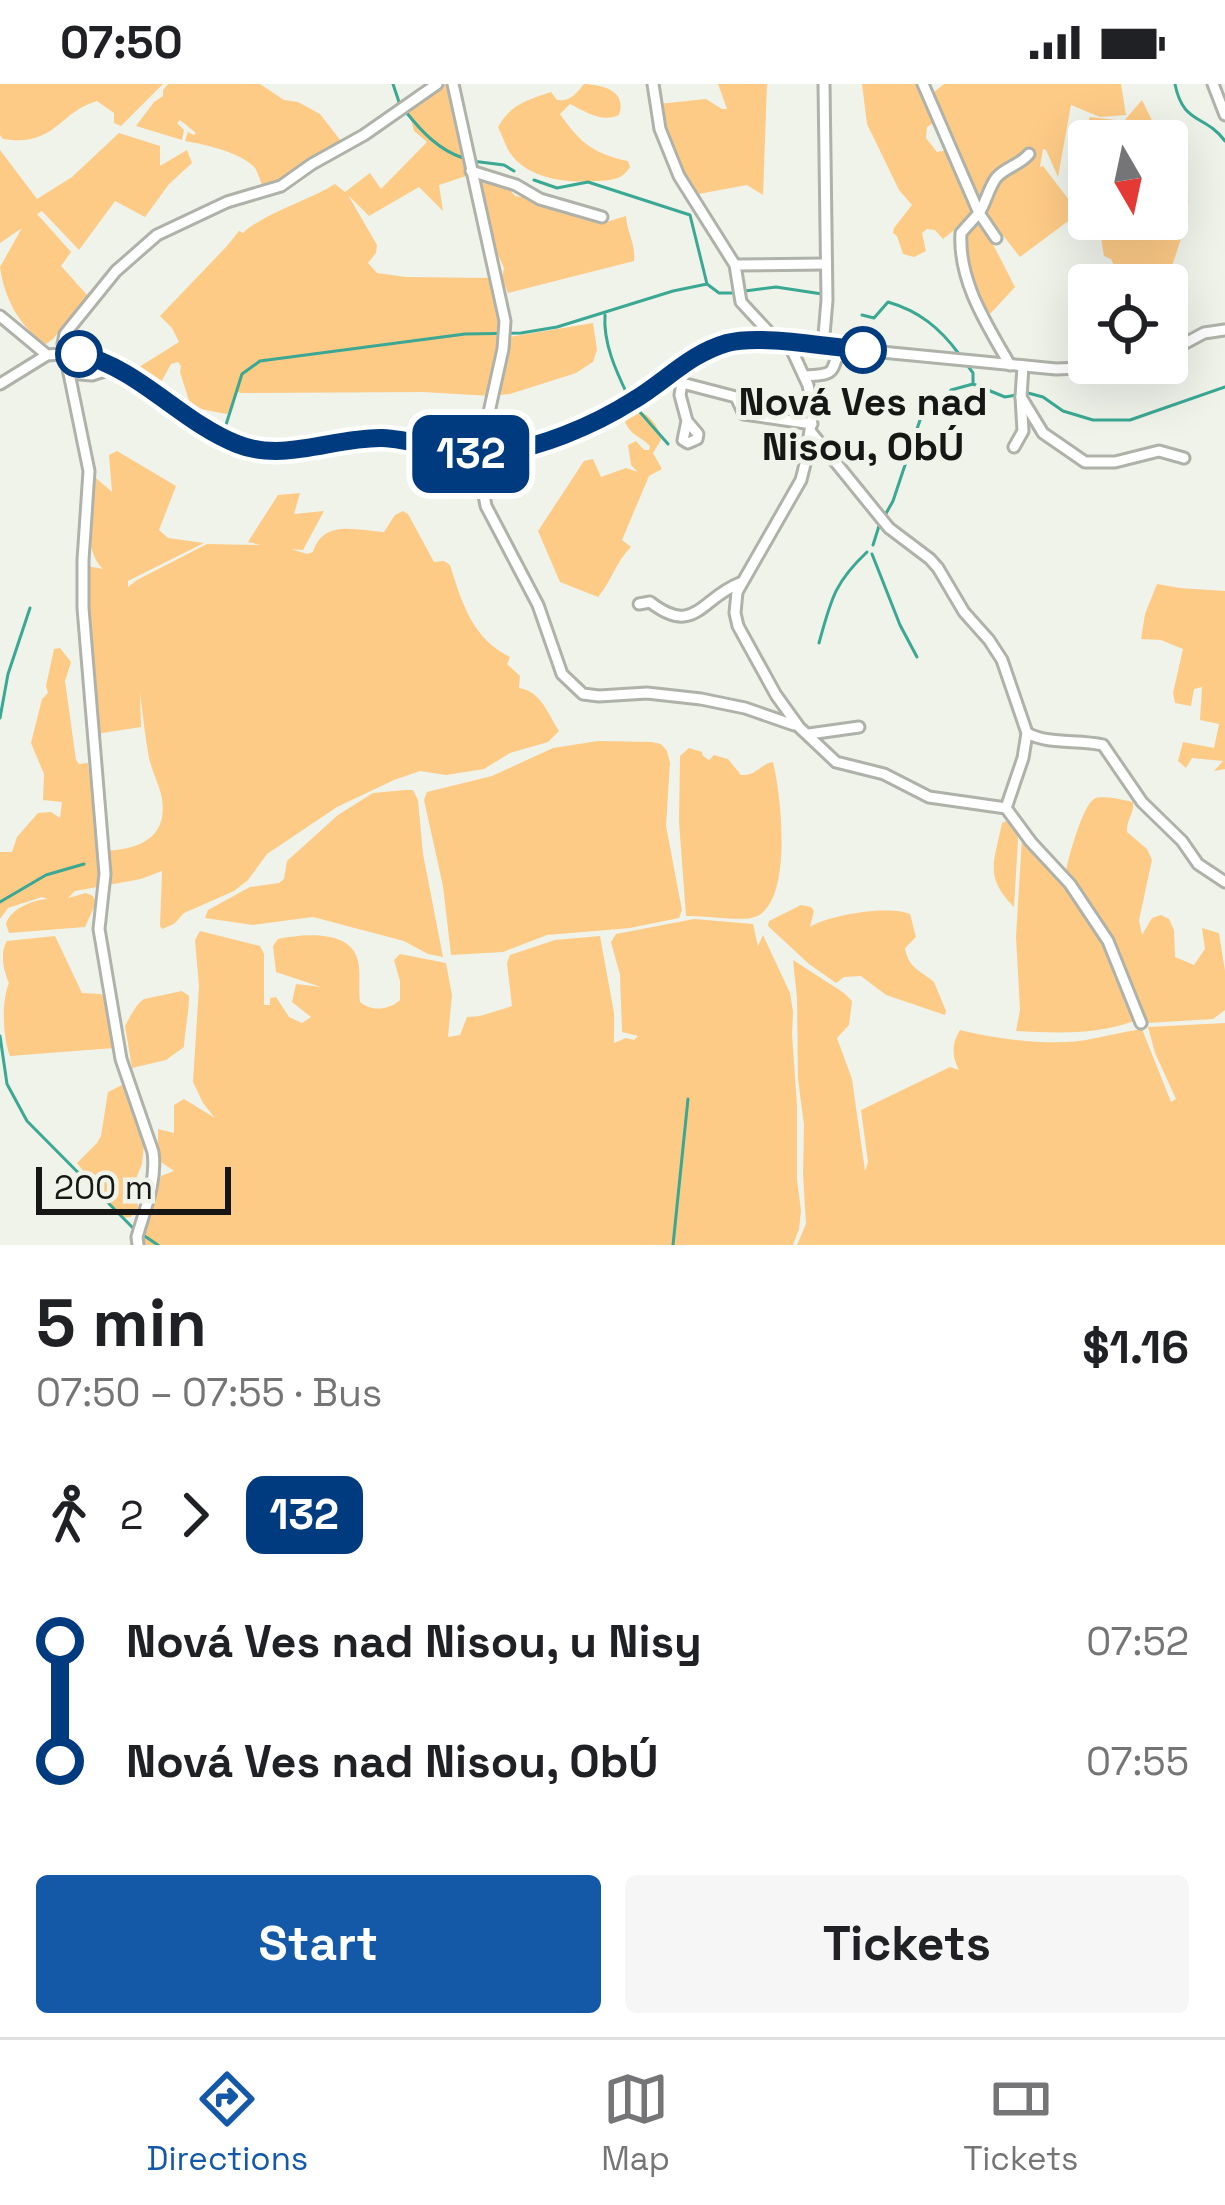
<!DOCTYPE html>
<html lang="en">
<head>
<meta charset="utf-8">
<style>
  body { margin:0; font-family:"Space Grotesk",sans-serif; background:#f6f6f6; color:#202124; height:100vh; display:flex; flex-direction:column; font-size:45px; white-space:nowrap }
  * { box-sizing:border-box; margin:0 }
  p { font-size:39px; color:#757577 }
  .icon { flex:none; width:66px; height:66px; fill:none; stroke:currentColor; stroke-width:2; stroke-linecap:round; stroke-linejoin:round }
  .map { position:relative; height:1161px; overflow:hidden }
  .details { display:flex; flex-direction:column; background:#fff; flex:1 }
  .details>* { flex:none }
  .badge { padding:0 24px; border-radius:18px; font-size:42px; line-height:78px }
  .needle { width:78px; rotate:171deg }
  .fabs { position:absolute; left:1068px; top:36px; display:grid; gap:24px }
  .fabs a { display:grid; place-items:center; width:120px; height:120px; border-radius:12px; background:#fff; box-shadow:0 12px 48px #0002; font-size:60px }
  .scale { position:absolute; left:36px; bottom:30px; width:195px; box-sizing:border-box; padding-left:12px; border:6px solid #161714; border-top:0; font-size:33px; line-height:42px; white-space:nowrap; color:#161714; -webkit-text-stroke:9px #eff3ea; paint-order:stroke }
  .map>.badge { position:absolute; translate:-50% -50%; box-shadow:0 0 0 6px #fff }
  .legs { display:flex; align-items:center; gap:18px; height:132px; padding:0 36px; font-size:39px }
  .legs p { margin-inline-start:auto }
  .headline { display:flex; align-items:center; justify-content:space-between; height:204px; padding:0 36px }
  h1 { font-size:66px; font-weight:700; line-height:90px }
  .cta { display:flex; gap:24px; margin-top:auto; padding:24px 36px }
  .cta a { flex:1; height:138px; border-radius:12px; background:#1359a8; color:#fff; font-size:48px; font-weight:700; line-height:138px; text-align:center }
  .cta a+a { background:#f6f6f6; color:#202124 }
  ul { padding:0 36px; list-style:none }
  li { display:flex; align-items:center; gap:42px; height:120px; font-size:45px }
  li i { display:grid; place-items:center; width:18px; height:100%; margin:0 15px; background:currentColor }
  li i::after { content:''; width:30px; height:30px; margin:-15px; border:9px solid; border-radius:50%; background:#fff }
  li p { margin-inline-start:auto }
  li:first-child i { background:linear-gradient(#0000 50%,currentColor 0) }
  li:last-child i { background:linear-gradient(currentColor 50%,#0000 0) }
  .status { display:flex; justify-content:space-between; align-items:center; height:84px; padding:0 60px; background:#fff; direction:ltr }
  .status svg { height:33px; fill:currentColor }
  .menu { display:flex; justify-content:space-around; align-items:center; height:168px; border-top:3px solid #e0e0e0; background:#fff; font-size:33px; color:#757577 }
  .menu a { display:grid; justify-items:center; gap:6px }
  .menu .current { color:#1359a8 }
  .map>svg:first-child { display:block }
  .green { fill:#fdcb86 }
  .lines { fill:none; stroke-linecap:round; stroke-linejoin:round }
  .stream { stroke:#3aa893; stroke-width:3 }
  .minor-casing { stroke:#aeb2a9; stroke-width:15 }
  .minor { stroke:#fff; stroke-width:9 }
  .line-1-casing { stroke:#fff; stroke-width:27 }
  .line-1 { stroke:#003b80; stroke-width:18 }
  .stop-1-dot { fill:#fff; stroke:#003b80; stroke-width:6 }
  .labels { text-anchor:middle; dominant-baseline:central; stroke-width:10; stroke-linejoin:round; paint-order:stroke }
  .stop-label { font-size:39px; font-weight:bold; fill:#161714; stroke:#eff3ea }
</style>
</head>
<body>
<div class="status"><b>07:50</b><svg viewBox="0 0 49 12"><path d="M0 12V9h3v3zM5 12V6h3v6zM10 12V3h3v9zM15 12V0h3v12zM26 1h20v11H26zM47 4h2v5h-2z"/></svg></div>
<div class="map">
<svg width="1225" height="1161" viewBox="0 0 1225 1161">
  <rect width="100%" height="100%" fill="#eff3ea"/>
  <g class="green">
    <path d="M0 0H163L121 42 114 39V29L97 17C57 29 56 63 3 55L0 51Z"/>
    <path d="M168 0H260L284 16 298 18 320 30 341 57 273 101 263 104C261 98 258 89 255 84 243 69 204 60 185 57L188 48 194 51 196 49 180 36 177 39 184 46 182 56 136 42 154 18 163 12V6Z"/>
    <path d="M446 0H449L469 91 439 101 443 127 419 103 369 132 348 111 377 161 376 169 368 179 377 189 406 193 494 194 501 245 509 253 593 239 597 266 593 278 576 289 510 310 491 312 423 308 241 309 236 307 230 328 226 330 191 323 180 288 181 282 178 278 171 280 159 302 136 285 179 258 172 244 160 232 227 162 239 147 243 149C264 129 308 117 335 100L345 108 370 89 381 105 427 58 414 47 408 24Z"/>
    <path d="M584 0C604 1 627 7 619 31 602 39 586 28 570 20L560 30C580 59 594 70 628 77L630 83C622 96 612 96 597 97 568 99 529 96 510 69 505 61 502 51 498 43 511 20 527 16 551 8L557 16C570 18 576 10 584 0Z"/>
    <path d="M718 0H767L763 111 747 101 693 111 687 103 663 44 658 20 706 15 722 25H727Z"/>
    <path d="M862 0H921L937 37 927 43 926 54 937 68 948 66 975 130 943 155 935 146 927 145 922 149 926 167 914 173 903 170 897 152 893 149 894 144 912 121 899 106 867 40Z"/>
    <path d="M944 0H1121L1126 31 1100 33 1071 21 1058 93 1046 66 1043 65 1040 83 1043 82 1079 129 1020 173 983 126 933 9Z"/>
    <path d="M1142 16 1162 57H1089V108C1073 84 1080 59 1090 33L1124 37Z"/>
    <path d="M119 49 160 62V82L187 66 192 79 169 100 145 133 115 117 79 166 42 127 37 130 71 168 61 182 88 212 53 255 46 260C19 243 4 213 0 183L22 144 0 159V66L37 115 72 93Z"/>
    <path d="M1167 66C1174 81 1185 97 1188 113 1191 133 1172 181 1165 201H1116L1113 187 1115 184 1111 175 1104 172 1098 135H1167Z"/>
    <path d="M477 90 507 102 515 112 530 114 551 125 583 132 597 138 603 139 626 132C627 149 636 160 634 177L508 209 502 194 504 184 491 155Z"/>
    <path d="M982 139 1015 203 990 230 970 195 963 154 965 147Z"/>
    <path d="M633 325C649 329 659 341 661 356L653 369 662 385 649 392 622 456 631 463C617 476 611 498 598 513L560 498 538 447 584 377 593 375 601 393 626 384 638 388 631 381 628 361 636 357 644 366H649L650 362C638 350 629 352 623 332Z"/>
    <path d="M117 367 176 402 159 446 168 454 204 459 128 497V503L137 496 207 460 261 461 248 458 278 411 300 409 294 430 324 427 303 466 291 465 307 470 313 468C323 435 356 446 384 448L395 431 403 427 408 430 434 478 444 477 450 481C462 519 472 554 510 573L507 580 520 592 519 604C541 607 548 630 559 647L548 658 510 669 484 685 446 691 420 687 394 696 337 723 267 770 248 796 234 807 184 829 174 840 162 845 160 842 162 787 141 795 75 807 68 814 86 809 93 812 96 819 85 843 9 849 6 840C11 824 33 816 48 815L42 813 8 824 0 835V768H12L17 753 38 729 51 728 60 734 62 718 43 716 44 690 31 659 42 615 48 609 46 602 54 565 60 564 71 578 65 597 76 676 79 680 88 679 98 767C136 767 171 756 161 710 158 698 152 687 149 674 145 653 143 631 140 609L141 643 96 650 85 528 87 482 103 485C81 464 92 421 96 394L112 408 109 371Z"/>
    <path d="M1157 500 1180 504 1225 507V685L1214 687 1223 677 1192 674 1186 684 1178 677 1183 658 1214 664 1219 640 1200 636 1202 603 1194 605 1191 622 1175 619 1173 609 1183 565 1161 556 1141 555 1145 530Z"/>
    <path d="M598 657 651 658 661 660 667 667 670 679 666 742 682 826 679 834 630 844 547 851 503 868 451 871 443 802 424 716 427 708 492 692 553 664Z"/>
    <path d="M689 664 702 668 703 672 709 676 714 671 728 675 741 691C756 692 760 680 773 678 781 709 795 826 751 834 736 837 704 831 686 832L679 738 680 672Z"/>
    <path d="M405 706H413L418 716 423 770 443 873 428 870 404 857 313 833 253 841 205 834 208 826 250 803 279 799 284 795 287 777 338 731 373 709Z"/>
    <path d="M1114 714 1133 718C1135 728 1126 736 1127 748L1147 765 1152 776 1139 836 1142 851 1152 834 1161 831 1169 835 1174 846 1175 873 1194 881 1205 865 1202 844 1219 849 1225 887V926L1213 935 1148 939 1144 937 1123 891 1066 788C1068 774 1083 721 1094 715 1099 712 1107 714 1114 714Z"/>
    <path d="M1006 737 1017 746 1018 756 1014 823C984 792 994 779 1002 739Z"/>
    <path d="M1022 754C1070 791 1121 879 1134 937 1098 951 1054 949 1016 947L1020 926 1016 853Z"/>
    <path d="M801 821 811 823 814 827 810 843C828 831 889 821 910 830L916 853 905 864C908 884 921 887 934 898L946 927 945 931 886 911 861 892 844 893 836 899 809 880 768 842 769 837Z"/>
    <path d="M694 835 753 840 758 862 763 851 790 909 793 928 792 950 797 1022V1095L801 1127 799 1145 793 1161H144L142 1154 161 1092 174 1087 158 1076V1045L174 1049V1021L184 1015 215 1034 203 1019 193 998 199 902 195 856 200 847 260 862 264 870V921H270V914L276 913 289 933 302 939 311 933 292 918 296 900 321 903 276 888 273 862 278 855C303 850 351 845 358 877 361 890 358 904 360 918 372 928 389 926 400 916V897L394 876 400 870 446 879 452 911 448 953 460 951 467 933 480 932 512 922 507 879 510 871 555 856 600 852 614 929V959L626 954 634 956 638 952 622 948 620 891 611 858 616 850Z"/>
    <path d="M55 852 82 909 101 910 105 914 114 964 10 972C3 954 1 918 9 899 3 886 0 868 7 857Z"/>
    <path d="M793 876 844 909 852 917 849 941 837 954 852 995 865 1087 868 1078 861 1026 950 983 959 986C952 973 951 960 960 946 995 955 1051 962 1086 956 1101 953 1124 948 1142 945L1171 1018 1176 1015 1155 969 1148 943 1225 939V1161H797L806 1140 803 1090 804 1041 798 995 797 914Z"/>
    <path d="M182 907 189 912C189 929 185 945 184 963L166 976 132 984 125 942C130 933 136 920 144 915Z"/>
    <path d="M124 1000 144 1059 142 1080 135 1097 138 1124 131 1133 121 1134 77 1079 97 1059 101 1052 108 1008Z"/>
  </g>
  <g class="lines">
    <g class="stream">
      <path d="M393 0 400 21"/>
      <path d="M1175 0C1183 41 1205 30 1225 57"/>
      <path d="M406 28C422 48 439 66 463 74"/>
      <path d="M472 77 504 81 514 87"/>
      <path d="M534 96 557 104 588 98 690 131 707 200 719 209H736"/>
      <path d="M745 207 776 203 822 210"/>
      <path d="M605 231C603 259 616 287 628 312"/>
      <path d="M862 231 874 234 888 218C919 227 940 244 959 270"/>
      <path d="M965 278 973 289V300L1005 313 1028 309 1043 313 1063 327 1093 336H1130L1225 303"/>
      <path d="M944 318 951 306 973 300"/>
      <path d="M633 320 668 360"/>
      <path d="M224 347 242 290 260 277 465 250 521 249 557 243 673 207 707 200"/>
      <path d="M884 433 893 417 922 330"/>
      <path d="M873 461 879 442"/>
      <path d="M872 470 900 541 917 573"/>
      <path d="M819 559C831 516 834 499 867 468"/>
      <path d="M0 634 8 590 30 524"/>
      <path d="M0 818 46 791 84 780"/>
      <path d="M0 952 7 1000 27 1037 135 1146"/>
      <path d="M143 1151 158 1161"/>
      <path d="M673 1161 688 1015"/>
    </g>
    <g class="minor-casing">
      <g id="minor">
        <path d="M453 0 505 237 503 265 478 378 486 422 538 521 562 590 583 610 599 612 647 609 701 615 745 624 794 641"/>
        <path d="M653 0 660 45 679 92 735 181 741 218 778 258"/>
        <path d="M923 0 979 129 961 149C958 197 987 241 1010 281"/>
        <path d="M1213 0 1225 31"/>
        <path d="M471 87 516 101 540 115 602 133"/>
        <path d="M996 154 979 129C986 119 989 102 997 93 1006 83 1020 81 1029 70"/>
        <path d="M735 181 825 180"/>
        <path d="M0 232 47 271"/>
        <path d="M789 260 808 301 813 326 805 380 801 396 737 508 735 529 738 542 776 611 799 643 836 678 884 690 929 713 1006 724 1031 758 1070 800 1108 857 1141 939"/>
        <path d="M823 263 827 216 824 0"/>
        <path d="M1167 269 1204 249 1225 246"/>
        <path d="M1023 282 1021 313 1043 349 1085 378H1115L1159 367 1184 374"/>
        <path d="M670 288 682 299 736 313 744 330 812 340"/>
        <path d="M69 289 92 291 114 284"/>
        <path d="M804 292C833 290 832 292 839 264"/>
        <path d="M682 299 680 311 687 337 683 356 688 359 697 355 698 350 687 337"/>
        <path d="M0 300 47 271 76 269 98 275 128 291 204 343 249 364 298 366 361 355 385 354 456 370H480L553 356 635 316 679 281 716 263 747 256 778 258 1056 285 1107 283 1136 279"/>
        <path d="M811 348 889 444 930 475 938 484 964 528 989 556 1002 576 1027 649 1023 674 1006 724"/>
        <path d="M1014 363 1023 347 1021 313"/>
        <path d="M639 520 650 518C695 553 701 514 740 499"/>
        <path d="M1027 649C1049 661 1078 655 1103 661L1142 718 1182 757 1198 780 1225 798"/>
        <path d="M809 650 859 643"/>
        <path d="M138 1161 137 1153C145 1125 157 1097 153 1068L121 975 99 845 105 790 83 524V476L89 387 63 260 65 250 116 187 157 151 227 118 281 102 312 80 364 51 437 0"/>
      </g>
    </g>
    <use href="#minor" class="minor"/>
  </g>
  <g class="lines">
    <g class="line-1-casing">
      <path id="line-1" d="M79 270C139 284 181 338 237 360 284 379 334 353 382 354 419 355 452 374 490 370 538 365 593 342 634 316 666 297 689 270 727 259 760 250 827 263 863 266"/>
    </g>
    <use href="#line-1" class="line-1"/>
  </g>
  <g class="stop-1-dot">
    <circle cx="863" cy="266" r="21"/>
    <circle cx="79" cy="270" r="21"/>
  </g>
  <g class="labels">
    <g class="stop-label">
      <text x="863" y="317">Nová Ves nad<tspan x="863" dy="45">Nisou, ObÚ</tspan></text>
    </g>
  </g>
</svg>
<div class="fabs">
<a><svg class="needle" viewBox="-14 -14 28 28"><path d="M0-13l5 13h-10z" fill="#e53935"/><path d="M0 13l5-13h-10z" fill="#757577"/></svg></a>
<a><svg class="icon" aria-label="locate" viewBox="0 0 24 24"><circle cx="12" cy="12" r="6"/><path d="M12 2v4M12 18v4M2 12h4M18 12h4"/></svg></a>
</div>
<div class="scale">200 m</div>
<b class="badge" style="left:471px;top:370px;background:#003b80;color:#fff">132</b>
</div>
<section class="details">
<div class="headline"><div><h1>5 min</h1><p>07:50 – 07:55 · Bus</p></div><b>$1.16</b></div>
<div class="legs"><svg class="icon" aria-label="walk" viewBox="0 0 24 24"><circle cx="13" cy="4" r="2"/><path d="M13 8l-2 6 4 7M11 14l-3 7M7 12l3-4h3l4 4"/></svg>2<svg class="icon" aria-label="forward" viewBox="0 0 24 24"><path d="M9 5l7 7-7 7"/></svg><b class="badge" style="background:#003b80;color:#fff">132</b></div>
<ul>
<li><i style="color:#003b80"></i><b>Nová Ves nad Nisou, u Nisy</b><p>07:52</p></li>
<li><i style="color:#003b80"></i><b>Nová Ves nad Nisou, ObÚ</b><p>07:55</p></li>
</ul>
<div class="cta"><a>Start</a><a>Tickets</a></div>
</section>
<nav class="menu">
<a class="current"><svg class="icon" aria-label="directions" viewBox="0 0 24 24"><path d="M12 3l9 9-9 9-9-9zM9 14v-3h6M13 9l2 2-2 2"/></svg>Directions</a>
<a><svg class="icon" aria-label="map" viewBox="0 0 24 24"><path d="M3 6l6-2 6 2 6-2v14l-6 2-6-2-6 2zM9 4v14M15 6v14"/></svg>Map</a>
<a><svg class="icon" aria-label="tickets" viewBox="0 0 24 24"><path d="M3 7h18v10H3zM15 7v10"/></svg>Tickets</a>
</nav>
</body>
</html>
